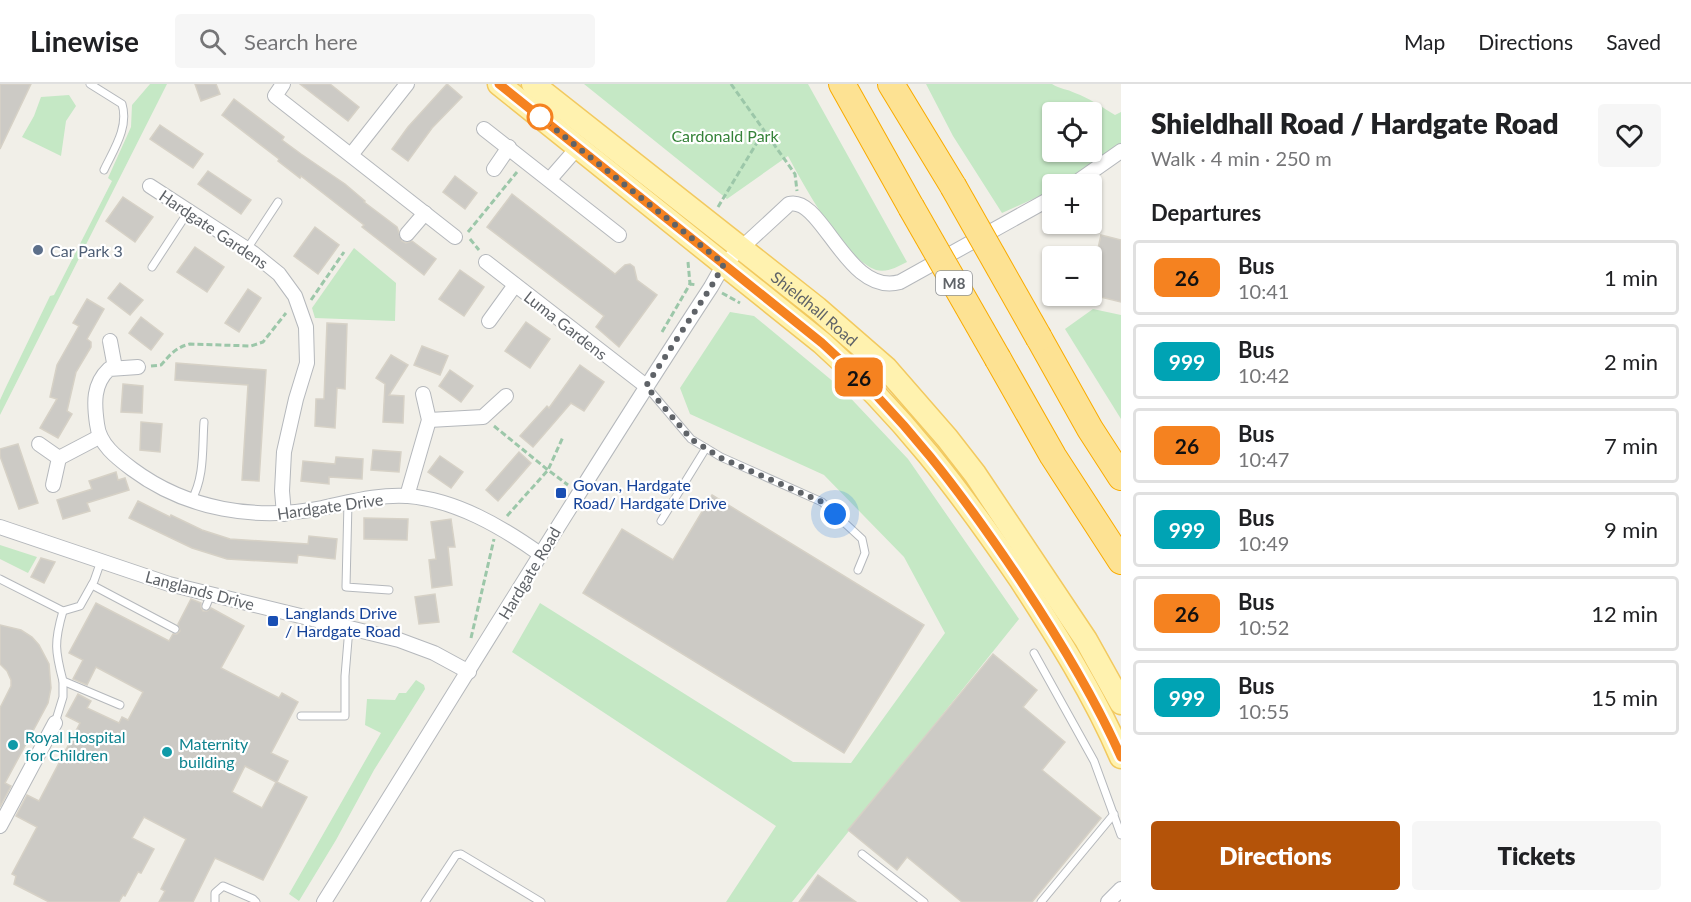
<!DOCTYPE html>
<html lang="en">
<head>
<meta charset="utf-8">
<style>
  body { margin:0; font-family:Lato,sans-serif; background:#f6f6f6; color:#202124; height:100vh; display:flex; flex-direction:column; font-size:22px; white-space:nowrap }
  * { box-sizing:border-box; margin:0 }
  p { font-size:20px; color:#757577 }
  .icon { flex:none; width:33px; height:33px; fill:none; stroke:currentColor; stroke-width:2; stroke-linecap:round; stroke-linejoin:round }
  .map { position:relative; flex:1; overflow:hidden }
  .panel { display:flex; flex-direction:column; background:#fff; width:570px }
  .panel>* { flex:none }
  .badge { padding:0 12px; border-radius:9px; font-size:21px; line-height:39px }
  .fabs { position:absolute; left:1042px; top:18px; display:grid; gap:12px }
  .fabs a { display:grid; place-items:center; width:60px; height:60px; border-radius:6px; background:#fff; box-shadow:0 2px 4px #0004; font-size:30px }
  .you { position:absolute; width:30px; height:30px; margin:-15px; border:4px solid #fff; border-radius:50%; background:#1a73e8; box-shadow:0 0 0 9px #1a73e833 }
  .map>.badge { position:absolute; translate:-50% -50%; box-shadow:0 0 0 3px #fff }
  h2 { padding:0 30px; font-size:22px; line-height:54px }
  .round { display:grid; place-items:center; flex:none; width:63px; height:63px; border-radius:6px; background:#f6f6f6 }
  .summary { display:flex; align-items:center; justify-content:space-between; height:102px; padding:0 30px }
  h1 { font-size:28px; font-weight:800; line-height:45px }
  .action { display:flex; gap:12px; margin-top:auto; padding:12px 30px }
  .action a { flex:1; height:69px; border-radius:6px; background:#b45309; color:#fff; font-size:24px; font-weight:800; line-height:69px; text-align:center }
  .action a+a { background:#f6f6f6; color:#202124 }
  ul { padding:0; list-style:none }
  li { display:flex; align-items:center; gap:18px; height:75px; margin:0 12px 9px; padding:0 18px; border:3px solid #e0e0e0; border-radius:6px }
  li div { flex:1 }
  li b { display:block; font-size:22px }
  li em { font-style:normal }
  li .badge { min-width:66px; font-weight:700; text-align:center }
  header { display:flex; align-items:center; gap:36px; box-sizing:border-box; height:84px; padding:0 30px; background:#fff; border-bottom:2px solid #e0e0e0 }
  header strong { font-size:28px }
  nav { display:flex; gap:33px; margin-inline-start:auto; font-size:21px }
  .search { width:420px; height:54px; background:#f6f6f6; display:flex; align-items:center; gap:15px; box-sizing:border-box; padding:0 21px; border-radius:6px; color:#757577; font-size:22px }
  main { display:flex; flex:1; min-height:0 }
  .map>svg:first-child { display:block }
  .green { fill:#c5e8c5; fill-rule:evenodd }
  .building { fill:#cccac5; stroke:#d6d1c6; stroke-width:1.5; fill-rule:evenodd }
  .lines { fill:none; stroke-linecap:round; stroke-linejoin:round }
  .lane-casing { stroke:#b5b8bc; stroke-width:9 }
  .street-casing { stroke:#b5b8bc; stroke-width:16 }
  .primary-casing { stroke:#f2c960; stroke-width:25 }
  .highway-casing { stroke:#f9ab00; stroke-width:28 }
  .path { stroke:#9cc7a9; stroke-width:3; stroke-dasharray:6 3; stroke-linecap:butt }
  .lane { stroke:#fff; stroke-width:7 }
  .street { stroke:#fff; stroke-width:14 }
  .primary { stroke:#fff2af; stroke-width:22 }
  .highway { stroke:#fde293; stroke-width:26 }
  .highway-bridge-casing { stroke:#f9ab00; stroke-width:28; stroke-linecap:butt }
  .highway-bridge { stroke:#fde293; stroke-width:26 }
  .line-casing { stroke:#fff; stroke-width:14 }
  .line { stroke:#f58220; stroke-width:9 }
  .walk { stroke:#5f6368; stroke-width:6; stroke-dasharray:0 10.8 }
  .stop-dot { fill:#fff; stroke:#f58220; stroke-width:3 }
  .service-dot { fill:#5c6f8a; stroke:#fff; stroke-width:2 }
  .transit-dot { fill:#1a4fb4; stroke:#fff; stroke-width:2 }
  .culture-dot { fill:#0f9aa8; stroke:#fff; stroke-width:2 }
  .labels { text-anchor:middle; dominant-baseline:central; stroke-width:4.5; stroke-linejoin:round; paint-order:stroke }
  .shield { fill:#fff; stroke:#8f9295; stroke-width:1.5 }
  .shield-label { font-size:15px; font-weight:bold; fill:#5f6368 }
  .park-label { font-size:16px; fill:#348238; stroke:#fff }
  .street-label { font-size:16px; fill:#5f6368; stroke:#fff }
  .service-label { font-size:16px; fill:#4e5e75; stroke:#fff; text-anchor:start }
  .transit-label { font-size:16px; fill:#164399; stroke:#fff; text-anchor:start }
  .culture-label { font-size:16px; fill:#0d838f; stroke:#fff; text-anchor:start }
</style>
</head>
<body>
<header>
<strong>Linewise</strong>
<div class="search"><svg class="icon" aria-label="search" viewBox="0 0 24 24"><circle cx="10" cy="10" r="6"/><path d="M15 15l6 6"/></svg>Search here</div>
<nav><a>Map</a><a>Directions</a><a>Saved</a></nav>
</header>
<main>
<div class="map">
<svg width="1121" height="818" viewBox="0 0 1121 818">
  <rect width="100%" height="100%" fill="#f1efe8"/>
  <g class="green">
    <path d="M150 0H167L0 331V316L5 305 50 212 54 211 112 97 108 94 131 43 132 21Z"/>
    <path d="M584 0H808L907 178C897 183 887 189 876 186 843 174 804 102 788 72L727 115Z"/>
    <path d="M926 0H1052C1060 5 1067 5 1075 9 1089 14 1102 23 1115 31L1121 28V59C1102 74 1078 100 1053 100V106L1002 129 953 52ZM1053 28H1092V68H1053Z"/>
    <path d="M69 11 76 22 66 37 61 72 22 53 34 32 41 13Z"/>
    <path d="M354 164 396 199 395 237 315 234 312 224Z"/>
    <path d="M1093 225 1121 231V335L1065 245Z"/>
    <path d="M730 228 754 232 841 304 908 375 1019 535 792 818H726L776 742 512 568 540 519 793 678 851 679 945 549 904 473 824 391 690 330 680 304Z"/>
    <path d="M0 461 37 473 28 489 0 475Z"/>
    <path d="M416 596 424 601 425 605 374 686 336 756 299 817 289 810 381 649 365 641 367 615 395 616 399 609H406Z"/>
  </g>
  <g class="building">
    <path d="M0 0H31L0 65Z"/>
    <path d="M195 0H216L220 10 201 17Z"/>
    <path d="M300 0H330L359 23 348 37Z"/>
    <path d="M447 0 462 13 432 44 408 77 392 65 408 43Z"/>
    <path d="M234 15 284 53 282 56 301 70 345 100 365 117 364 118 397 143 402 157 406 159 412 157 436 175 424 191 362 143 364 141 301 92 300 94 278 77 279 75 222 31Z"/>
    <path d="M160 41 203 70 193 84 150 55Z"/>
    <path d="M208 87 251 116 241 130 198 100Z"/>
    <path d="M455 92 477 109 465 125 443 108Z"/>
    <path d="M512 110 615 190 625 181 630 180 634 183 637 196 657 211 619 263 596 243 604 232 487 143Z"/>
    <path d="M123 113 153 133 135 158 106 137Z"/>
    <path d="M315 143 339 161 318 190 294 172Z"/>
    <path d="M1101 151 1121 156V218L1092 211V191Z"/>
    <path d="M195 163 224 183 207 208 177 188Z"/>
    <path d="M460 186 484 203 464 232 439 215Z"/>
    <path d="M120 199 143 216 130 231 108 214Z"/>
    <path d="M248 205 261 214 239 248 225 239Z"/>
    <path d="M87 215 104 225 87 255 91 258V263L76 288 67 327 72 330 58 354 40 344 57 315 50 313 57 281 79 242 73 239Z"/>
    <path d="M141 233 163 250 151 266 129 249Z"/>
    <path d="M526 238 550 255 530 284 505 267Z"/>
    <path d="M327 239 347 240 345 305 337 304 335 344 315 342 316 315H324Z"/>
    <path d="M422 262 448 272 440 291 414 281Z"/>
    <path d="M391 271 408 281 389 311 404 312 403 339 383 338 385 300 376 294Z"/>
    <path d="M176 279 266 286 259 397 242 396 248 301 175 296Z"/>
    <path d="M580 281 604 298 584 327 571 319 533 363 520 352 547 322 549 324Z"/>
    <path d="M450 286 473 302 461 318 439 302Z"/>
    <path d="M123 300 143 302 142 329 121 328Z"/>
    <path d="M141 338 162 340 160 368 140 366Z"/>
    <path d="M18 360 38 419 19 425 0 372V365Z"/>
    <path d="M373 366 401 368 399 388 371 386Z"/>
    <path d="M519 368 531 379 498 417 486 406Z"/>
    <path d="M440 372 463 388 451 404 428 388Z"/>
    <path d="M336 373 363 375 362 395 329 393V400L301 397 303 377 335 380Z"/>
    <path d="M116 388 118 396 125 394 129 406 87 419 90 427 63 435 57 416 92 405 89 397Z"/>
    <path d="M712 411 924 541 844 669 583 509 622 445 673 476Z"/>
    <path d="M138 417 170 433 171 431 202 446 230 455 308 460 309 452 337 455 335 475 298 471 297 479 227 475 192 464 129 434Z"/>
    <path d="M364 434 408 435 407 456 364 455Z"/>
    <path d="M451 435 455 463H448L452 501 432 504 429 476 436 475 431 438Z"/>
    <path d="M41 474 55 478 44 499 31 493Z"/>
    <path d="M435 510 439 538 419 540 415 513Z"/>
    <path d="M191 515 201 519V523L203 527H207L211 524 244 542 221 584 279 614 282 609 298 618 271 669 288 677 277 698 307 713 263 796 215 774 193 818H159L165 807 161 805 186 755 144 733 132 754 154 765 141 789 138 788 125 812 123 811 119 818H49L14 800 16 792 12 790 37 743 16 732 27 711 39 717 80 639 66 632 78 610 91 617 87 624 119 639 122 633 128 636 143 608 96 583 87 601 73 595 83 576 69 569 96 519 169 557 173 550H177L180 547 178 540ZM245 682 276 698 262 724 232 708Z"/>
    <path d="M0 541 21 546 32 553 39 561 49 580 51 604 48 619 5 699 11 702 0 723V624L11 602V596L7 587 0 580Z"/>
    <path d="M993 570 1037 606 1023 623 1065 658 1042 686 1101 734 1032 818H962L907 773 897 786 848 746Z"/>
    <path d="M818 791 856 818H799Z"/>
  </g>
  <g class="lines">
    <g class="lane-casing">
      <g id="lane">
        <path d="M90 0 122 20C129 43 114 65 104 86"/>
        <path d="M247 165 278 118"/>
        <path d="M152 183 188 128"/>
        <path d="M646 302 691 355 721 373 822 418 862 455 865 469 858 486"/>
        <path d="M191 417C205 393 202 364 204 338"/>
        <path d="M348 418 346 503 389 506"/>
        <path d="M661 437 706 364"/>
        <path d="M0 495 63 527 80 522 94 497 101 477"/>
        <path d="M92 501 175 545"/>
        <path d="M206 522 211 510"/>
        <path d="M63 527C54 558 55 567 63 597L120 621"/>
        <path d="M1034 569 1094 677 1121 751"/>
        <path d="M301 632H345V592L349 544"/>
        <path d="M55 639 63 613V597"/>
        <path d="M862 770 924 818"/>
        <path d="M215 818V809L223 802 253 815 256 818"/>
        <path d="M425 818 456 771 461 770 541 818"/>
        <path d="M1041 818 1114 730"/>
      </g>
    </g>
    <g class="street-casing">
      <g id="street">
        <path d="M283 0 275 12 455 153"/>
        <path d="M484 45 619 151"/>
        <path d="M351 71 407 0"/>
        <path d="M494 85 509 63"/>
        <path d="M550 95 578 63"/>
        <path d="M1074 100 1121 67"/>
        <path d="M150 102 253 169 279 190 295 212 306 243 307 279 296 315 284 368 282 407 284 430"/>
        <path d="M407 150 425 129"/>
        <path d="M486 178 646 302"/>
        <path d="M489 237 515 201"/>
        <path d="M110 257 115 284"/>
        <path d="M138 283 109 285C93 300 94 319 97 340 99 360 116 373 132 385 187 426 256 437 322 424 351 418 379 410 408 412 456 416 502 443 540 470"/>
        <path d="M429 336 483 333 506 312"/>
        <path d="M39 360 59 374 53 401"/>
        <path d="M59 374 99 353"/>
        <path d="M407 412 429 336 423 310"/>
        <path d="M0 443 169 500 399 556 434 569 469 588"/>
        <path d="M0 742 55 639"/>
        <path d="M324 818C453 613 578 406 711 203L724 180 789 120C822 111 847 213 900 198L1053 113"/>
        <path d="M1108 818 1121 805"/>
      </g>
    </g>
    <g class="primary-casing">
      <g id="primary">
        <path d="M499 0 822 259C902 330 960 407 1020 495 1057 552 1094 610 1121 673"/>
        <path id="s1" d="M533 0 817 224 886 284 947 354 975 390 1086 556 1121 619"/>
      </g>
    </g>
    <g class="highway-casing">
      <g id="highway">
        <path d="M842 0 911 123"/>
        <path d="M891 0 953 102"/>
        <path d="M1039 254 1090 345 1121 393"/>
        <path d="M998 275 1053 372 1121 477"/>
      </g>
    </g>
    <g class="path">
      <path d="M731 0 795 90 797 107"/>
      <path d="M718 123 764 47"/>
      <path d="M468 148 517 88"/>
      <path d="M470 155 479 166"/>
      <path d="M688 178 690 200"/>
      <path d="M722 209 740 219"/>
      <path d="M311 216 344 168"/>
      <path d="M662 248 690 200 697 201"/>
      <path d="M151 282 161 281C170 271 176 263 190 260L251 262 263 258 286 229"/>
      <path d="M494 342 548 386 568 401"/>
      <path d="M507 432 548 386 563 353"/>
      <path d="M471 554 494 455"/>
    </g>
    <use href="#lane" class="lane"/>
    <use href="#street" class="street"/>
    <use href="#primary" class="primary"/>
    <use href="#highway" class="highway"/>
    <g class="highway-bridge-casing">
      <g id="highway-bridge">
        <path d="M953 102 1039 254"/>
        <path d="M911 123 998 275"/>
      </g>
    </g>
    <use href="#highway-bridge" class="highway-bridge"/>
  </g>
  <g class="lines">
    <g class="line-casing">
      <path id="line" d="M499 0 822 259C903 331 962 409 1022 499 1059 555 1094 612 1121 673"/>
    </g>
    <use href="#line" class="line"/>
    <path class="walk" d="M540 33 724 180 711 203 646 302 691 355 721 374 822 418 835 430"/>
  </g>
  <circle class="stop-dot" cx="540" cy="33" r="12"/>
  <circle class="service-dot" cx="38" cy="166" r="6"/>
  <g class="transit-dot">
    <rect x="555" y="403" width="12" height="12" rx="3"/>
    <rect x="267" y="531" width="12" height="12" rx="3"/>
  </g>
  <g class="culture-dot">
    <circle cx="13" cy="661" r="6"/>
    <circle cx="167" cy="668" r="6"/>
  </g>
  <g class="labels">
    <rect class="shield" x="936" y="187" width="36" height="24" rx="4.5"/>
    <g class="shield-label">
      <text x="954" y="199">M8</text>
    </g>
    <g class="park-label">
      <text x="725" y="51">Cardonald Park</text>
    </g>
    <g class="street-label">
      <text transform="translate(214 145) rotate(34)">Hardgate Gardens</text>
      <text stroke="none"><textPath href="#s1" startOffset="360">Shieldhall Road</textPath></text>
      <text transform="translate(566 241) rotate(38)">Luma Gardens</text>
      <text transform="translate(330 422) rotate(-8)">Hardgate Drive</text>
      <text transform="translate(529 489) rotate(-59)">Hardgate Road</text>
      <text transform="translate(200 506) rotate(15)">Langlands Drive</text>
    </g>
    <g class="service-label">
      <text x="50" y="166">Car Park 3</text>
    </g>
    <g class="transit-label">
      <text x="573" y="400">Govan, Hardgate<tspan x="573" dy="18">Road/ Hardgate Drive</tspan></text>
      <text x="285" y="528">Langlands Drive<tspan x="285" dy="18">/ Hardgate Road</tspan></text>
    </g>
    <g class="culture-label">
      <text x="25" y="652">Royal Hospital<tspan x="25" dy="18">for Children</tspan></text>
      <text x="179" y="659">Maternity<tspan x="179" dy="18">building</tspan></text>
    </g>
  </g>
</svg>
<div class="fabs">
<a><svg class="icon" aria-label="locate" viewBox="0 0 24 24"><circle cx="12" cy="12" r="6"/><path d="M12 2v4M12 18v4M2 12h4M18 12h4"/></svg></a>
<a>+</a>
<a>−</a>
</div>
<div class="you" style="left:835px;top:430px"></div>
<b class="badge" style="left:859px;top:293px;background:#f58220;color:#111">26</b>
</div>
<section class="panel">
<div class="summary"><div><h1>Shieldhall Road / Hardgate Road</h1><p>Walk · 4 min · 250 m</p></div><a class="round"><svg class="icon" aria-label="heart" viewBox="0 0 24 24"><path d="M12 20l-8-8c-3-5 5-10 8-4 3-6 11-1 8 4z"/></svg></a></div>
<h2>Departures</h2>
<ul>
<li><span class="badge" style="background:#f58220;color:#111">26</span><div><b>Bus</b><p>10:41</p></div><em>1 min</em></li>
<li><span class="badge" style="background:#00a3b4;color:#fff">999</span><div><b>Bus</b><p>10:42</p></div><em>2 min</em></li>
<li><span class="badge" style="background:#f58220;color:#111">26</span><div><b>Bus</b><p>10:47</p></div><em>7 min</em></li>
<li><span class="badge" style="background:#00a3b4;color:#fff">999</span><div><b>Bus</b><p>10:49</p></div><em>9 min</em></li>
<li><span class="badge" style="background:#f58220;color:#111">26</span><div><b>Bus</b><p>10:52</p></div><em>12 min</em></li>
<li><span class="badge" style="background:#00a3b4;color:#fff">999</span><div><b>Bus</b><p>10:55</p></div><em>15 min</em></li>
</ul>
<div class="action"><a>Directions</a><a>Tickets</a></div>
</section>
</main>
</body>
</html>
